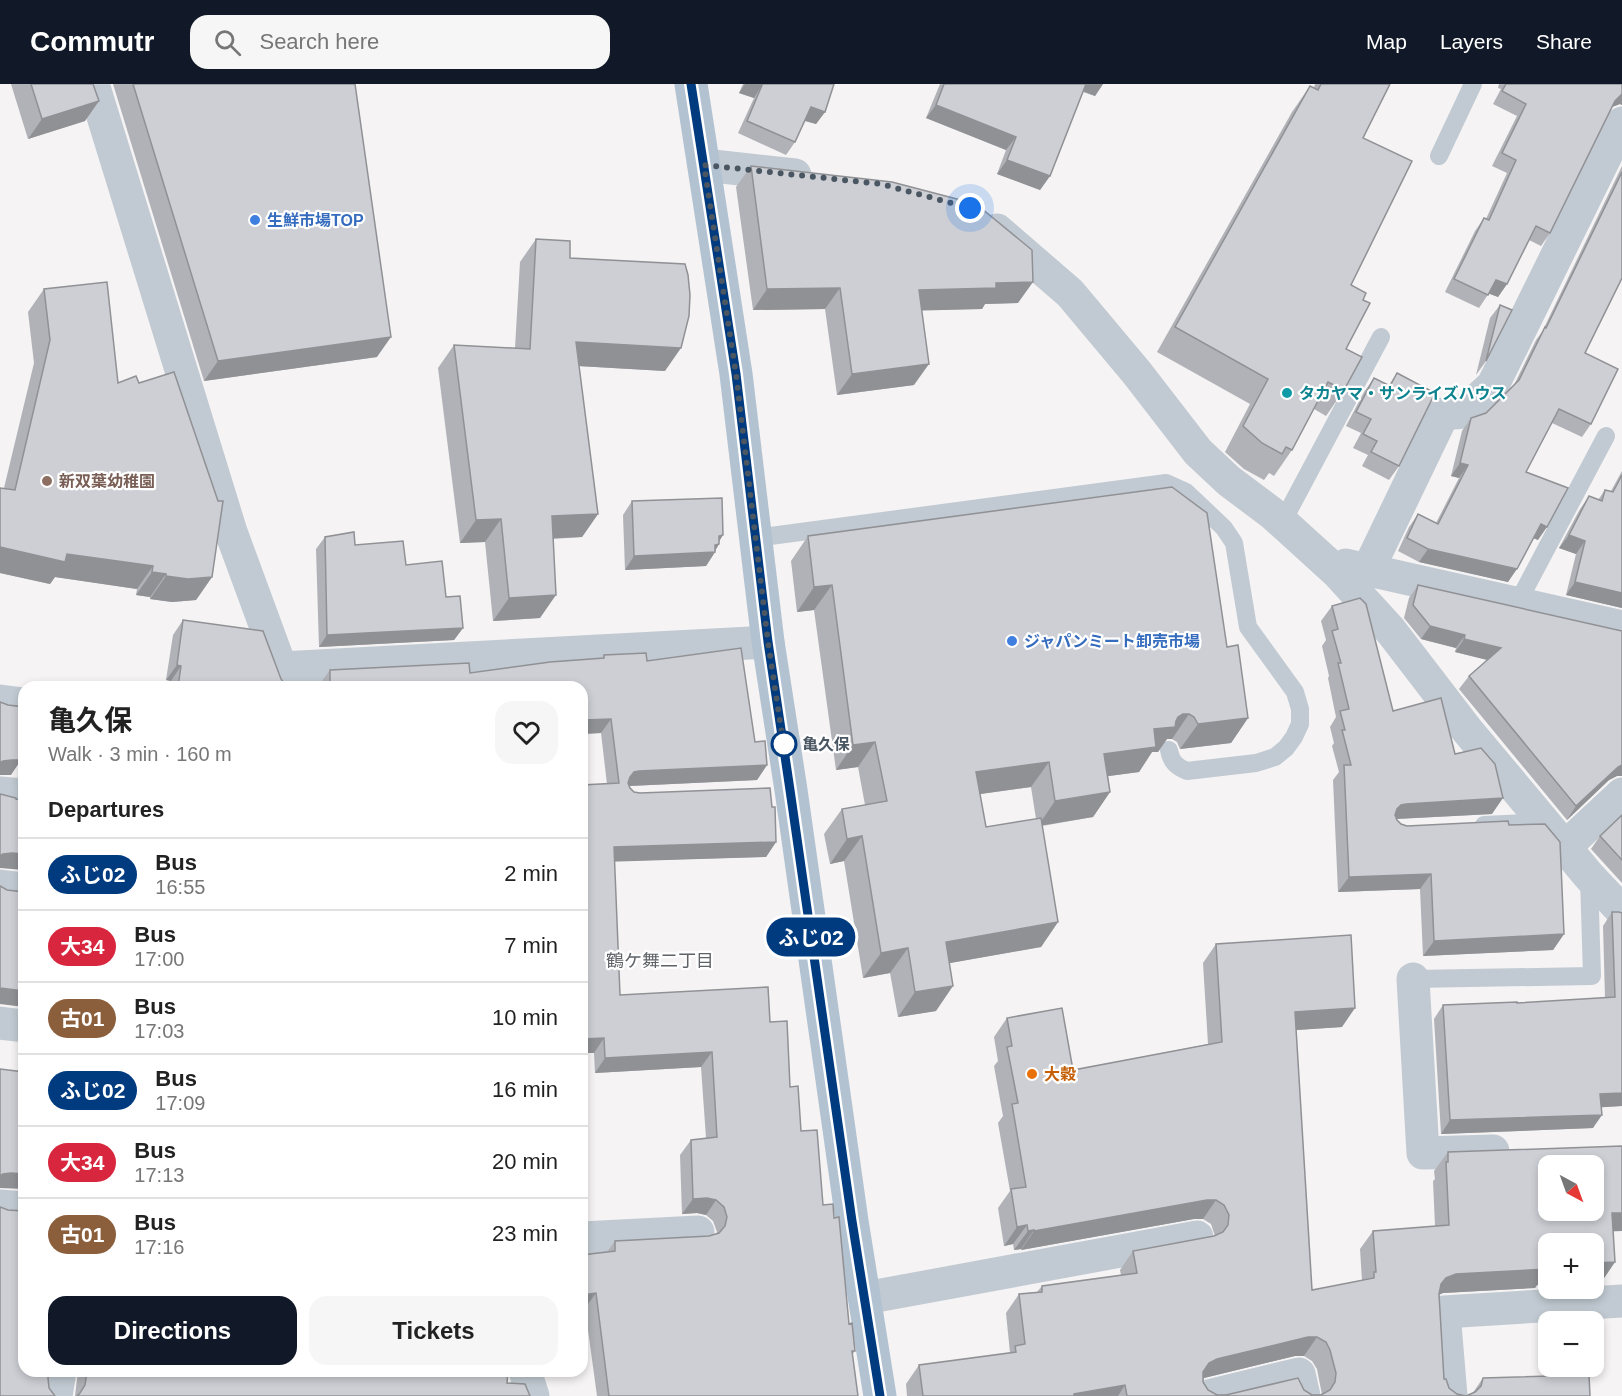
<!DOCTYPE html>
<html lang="en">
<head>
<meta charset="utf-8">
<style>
  body { margin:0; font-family:Arial,"Noto Sans JP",sans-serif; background:#f6f6f6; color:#222; height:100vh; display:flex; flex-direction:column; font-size:22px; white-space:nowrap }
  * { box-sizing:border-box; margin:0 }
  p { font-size:20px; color:#767676 }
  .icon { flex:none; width:33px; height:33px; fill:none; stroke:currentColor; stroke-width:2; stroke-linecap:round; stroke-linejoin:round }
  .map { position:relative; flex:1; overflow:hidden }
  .panel { position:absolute; left:18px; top:597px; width:570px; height:696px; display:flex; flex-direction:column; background:#fff; border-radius:18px; box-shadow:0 3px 9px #0003 }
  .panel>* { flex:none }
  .badge { padding:0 12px; border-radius:20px; font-size:21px; line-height:39px }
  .needle { width:39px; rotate:139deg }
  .buttons { position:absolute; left:1538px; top:1071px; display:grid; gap:12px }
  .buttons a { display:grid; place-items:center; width:66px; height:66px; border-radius:12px; background:#fff; box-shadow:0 3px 9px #0003; font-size:30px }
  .you { position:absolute; width:30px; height:30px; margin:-15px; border:4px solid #fff; border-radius:50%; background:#1a73e8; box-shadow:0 0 0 9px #1a73e833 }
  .map>.badge { position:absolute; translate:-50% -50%; box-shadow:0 0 0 3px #fff }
  h2 { padding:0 30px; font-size:22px; line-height:54px }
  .round { display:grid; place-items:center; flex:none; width:63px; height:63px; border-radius:18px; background:#f6f6f6 }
  .headline { display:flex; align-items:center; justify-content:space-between; height:102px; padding:0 30px }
  h1 { font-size:28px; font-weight:700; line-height:45px }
  .cta { display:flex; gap:12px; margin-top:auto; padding:12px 30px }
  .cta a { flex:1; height:69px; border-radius:18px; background:#111827; color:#fff; font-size:24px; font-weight:700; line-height:69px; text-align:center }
  .cta a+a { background:#f6f6f6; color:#222 }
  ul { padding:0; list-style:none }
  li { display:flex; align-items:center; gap:18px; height:72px; padding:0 30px; border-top:2px solid #e0e0e0 }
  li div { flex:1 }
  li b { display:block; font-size:22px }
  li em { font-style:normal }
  li .badge { min-width:66px; font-weight:700; text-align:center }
  header { display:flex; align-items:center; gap:36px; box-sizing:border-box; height:84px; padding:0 30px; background:#111827; color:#fff }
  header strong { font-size:28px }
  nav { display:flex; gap:33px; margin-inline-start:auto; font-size:21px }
  .search { width:420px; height:54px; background:#f6f6f6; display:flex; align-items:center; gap:15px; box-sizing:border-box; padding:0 21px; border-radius:18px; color:#767676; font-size:22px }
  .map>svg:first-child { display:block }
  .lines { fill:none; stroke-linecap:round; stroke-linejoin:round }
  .service { stroke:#c1cad2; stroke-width:18 }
  .minor { stroke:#c1cad2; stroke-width:33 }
  .primary { stroke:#b3c2d1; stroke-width:33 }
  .wall { fill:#b0b2b7; fill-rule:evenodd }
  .shaded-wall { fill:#909195 }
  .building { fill:#cdcfd5; stroke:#909195; stroke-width:1.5; fill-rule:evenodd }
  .line-casing { stroke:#fff; stroke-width:14 }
  .line { stroke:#003b80; stroke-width:9 }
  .walk { stroke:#4a5661; stroke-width:6; stroke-dasharray:0 10.8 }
  .shop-dot { fill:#3f7fe0; stroke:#fff; stroke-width:2 }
  .culture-dot { fill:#0f9aa8; stroke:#fff; stroke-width:2 }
  .education-dot { fill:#8d6e63; stroke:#fff; stroke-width:2 }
  .stop-dot { fill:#fff; stroke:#003b80; stroke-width:3 }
  .food-dot { fill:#e8710a; stroke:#fff; stroke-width:2 }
  .labels { text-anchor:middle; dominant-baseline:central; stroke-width:4.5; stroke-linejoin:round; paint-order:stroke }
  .shop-label { font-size:16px; font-weight:bold; fill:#366cbe; stroke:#fff; text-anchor:start }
  .culture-label { font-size:16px; font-weight:bold; fill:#0d838f; stroke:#fff; text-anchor:start }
  .education-label { font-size:16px; font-weight:bold; fill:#785e54; stroke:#fff; text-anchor:start }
  .stop-label { font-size:16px; font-weight:bold; fill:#4a5661; stroke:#fff; text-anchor:start }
  .food-label { font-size:16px; font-weight:bold; fill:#c56008; stroke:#fff; text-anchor:start }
  .neighbourhood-label { font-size:18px; fill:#5f6368; stroke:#fff }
</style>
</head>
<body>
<header>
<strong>Commutr</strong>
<div class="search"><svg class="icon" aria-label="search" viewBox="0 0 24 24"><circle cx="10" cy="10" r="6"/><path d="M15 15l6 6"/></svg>Search here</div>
<nav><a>Map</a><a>Layers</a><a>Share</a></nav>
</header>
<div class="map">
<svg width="1622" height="1312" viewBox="0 0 1622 1312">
  <rect width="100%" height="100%" fill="#f5f3f3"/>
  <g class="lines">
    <g class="service">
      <path d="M1439 72 1473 0"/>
      <path d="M1282 439 1381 253"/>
      <path d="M756 454 1166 399 1186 408 1224 444 1234 459 1248 543 1295 608 1300 625V640L1294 653 1286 664 1275 673 1256 679 1187 687C1177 683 1171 678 1169 666"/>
      <path d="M1517 520 1606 352"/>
      <path d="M1484 741 1544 738"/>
      <path d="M1413 895 1592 892 1589 794"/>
    </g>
    <g class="minor">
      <path d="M93 0 231 448 288 603"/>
      <path d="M704 81 795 91"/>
      <path d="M997 146 1070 209 1137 289 1198 368 1229 397 1273 430 1338 489 1391 547 1467 646 1589 792 1622 827"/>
      <path d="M1346 481 1622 543"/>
      <path d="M1368 486 1443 330 1464 328 1493 301 1622 39"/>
      <path d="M281 584 768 558"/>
      <path d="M0 617 24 620"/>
      <path d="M0 709 24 711"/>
      <path d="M1565 763 1622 710"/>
      <path d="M0 802 24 805"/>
      <path d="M1413 895 1423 1069 1493 1067"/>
      <path d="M0 939 24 942"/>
      <path d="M0 1122 24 1124"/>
      <path d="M582 1154 698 1148"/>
      <path d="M865 1214 1197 1153"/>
      <path d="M525 1287 533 1312"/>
      <path d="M56 1312 60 1287"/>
      <path d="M1208 1312 1299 1290 1304 1312"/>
      <path d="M1451 1312 1444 1228 1622 1217"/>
    </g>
    <path class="primary" d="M691 0 736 290 768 558 791 706 852 1137 880 1312"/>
  </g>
  <g class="wall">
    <path d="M11 0H93L85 37 28 55Z"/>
    <path d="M113 0H355L377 273 204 297Z"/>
    <path d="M743 0H834L825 28 816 40 805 37 795 58 786 71 738 49 754 14 739 9Z"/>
    <path d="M940 0H1103L1095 12 1083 8 1050 92 1040 106 997 90 1006 66 926 34Z"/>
    <path d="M1315 0H1390L1363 54 1351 201 1363 216 1346 265 1344 306 1326 332 1314 325 1292 366 1274 392 1269 389 1264 396 1244 385 1225 368 1250 320 1157 268 1292 28 1310 2 1314 4Z"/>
    <path d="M1499 0H1622V21L1620 20 1612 23 1550 149 1541 162 1529 156 1507 200 1498 213 1489 209 1479 224 1445 208 1475 147 1484 134 1486 135 1507 89 1492 82 1517 32 1493 20 1501 5 1498 4Z"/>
    <path d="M751 82 1018 219 985 220 982 225 922 226 914 301 837 311 825 225 753 226 736 103Z"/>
    <path d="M1622 82V194L1585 269 1591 340 1582 353 1552 339 1526 388 1538 456 1533 454 1508 498 1419 478 1398 467 1409 443 1418 430 1436 439 1459 394 1451 392 1462 347 1471 334 1486 329 1514 301 1536 256 1542 248Z"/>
    <path d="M536 155 570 174 665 287 579 282 598 430 582 453 553 455 540 534 493 537 485 458 460 459 438 284 454 261 515 264 520 178Z"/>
    <path d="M44 205 118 299 212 493 196 516 172 518 150 515V513L136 511 137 505 55 493 50 500 0 489V404H4L34 279 28 228Z"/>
    <path d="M1500 221 1486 277 1476 291 1490 234Z"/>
    <path d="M1397 289 1399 382 1389 396 1362 382 1368 371 1353 364 1361 349 1346 342 1364 308 1374 294 1389 301Z"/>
    <path d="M1622 387V524L1566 511 1576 470 1559 464 1580 425 1589 412 1598 416 1605 406 1611 407Z"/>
    <path d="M632 417 719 458V460L715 466V468L706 482 625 486 623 431Z"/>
    <path d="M808 452 1227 563 1248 634 1231 659 1180 665 1177 658 1172 655H1167L1158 668H1152L1139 688 1108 692 1110 708 1093 733 1042 742 1058 838 1041 863 949 879 936 927 898 933 890 889 863 894 844 777 830 780 824 750 842 725 865 721 858 683 836 686 814 526 797 528 791 477ZM1031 703 1036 735 986 743 980 710Z"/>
    <path d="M325 453 355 461 406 481 446 513 463 544 454 556 319 563 316 465Z"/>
    <path d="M1418 501 1617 692 1609 696 1567 736 1459 605 1469 592 1487 576 1455 568 1456 564 1421 555 1404 534 1409 514Z"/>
    <path d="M1332 522 1393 627 1455 670 1492 730 1397 735V736L1401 740 1407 742 1509 741 1564 850 1553 866 1423 872 1420 805 1338 808 1333 696 1339 688 1332 662 1334 659 1330 643 1336 633 1328 594 1329 592 1322 562 1326 556 1321 537Z"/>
    <path d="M183 536 283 603H170L171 597 166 596 173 551Z"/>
    <path d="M604 571 647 577 755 658 767 681 757 696 629 702 634 708 776 758 766 773 614 777 620 911 770 938 790 1003 801 1047 823 1121 834 1134 849 1240 855 1267 852 1271 858 1312H597L585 1224 607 1168 615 1157 709 1152 716 1150 717 1148 713 1137 706 1131 697 1129 682 1130 680 1071 691 1056 706 1054 701 983 595 989 594 969H582V701L607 700 601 649 582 650V603H319V601L330 586 470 589 602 575Z"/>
    <path d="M1622 731V799L1591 765 1600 752Z"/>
    <path d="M1612 828 1622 829V1022L1601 1023 1593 1044 1441 1050 1434 935 1443 921 1517 919 1605 914 1603 842Z"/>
    <path d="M1216 860 1342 943 1296 946 1312 1206 1362 1196 1360 1165 1373 1147 1435 1142 1433 1097 1435 1095 1434 1087 1448 1068 1613 1147 1615 1178 1602 1197 1537 1201 1535 1204 1443 1209 1439 1211 1444 1295 1449 1304 1457 1310 1466 1312 1472 1310 1483 1294 1590 1312H907L906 1300 919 1281 1010 1269 1006 1229 1019 1210 1037 1208 1042 1202 1121 1191 1120 1186 1133 1167 1215 1152 1211 1140 1203 1135H1194L1021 1166V1165L1014 1166 1013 1160 1004 1162 998 1124 1010 1107 998 1039 1003 1032 994 982 998 977 994 953 1007 934 1073 986 1208 960 1203 879ZM1295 1272H1304L1312 1277 1317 1285 1322 1311H1312L1304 1306 1217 1311 1208 1306 1203 1298 1204 1294Z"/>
    <path d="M78 1287H508L507 1299 530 1312H75Z"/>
  </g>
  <g class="shaded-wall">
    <path d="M745 0H760L762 1 754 14 739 9Z"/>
    <path d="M1084 0H1103L1095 12 1080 6Z"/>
    <path d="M1622 10V21L1620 20 1612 23 1615 17Z"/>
    <path d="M99 17 85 37 28 55 42 35Z"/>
    <path d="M936 21 1016 53 1006 66 926 34Z"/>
    <path d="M811 23 825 28 816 40 802 36Z"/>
    <path d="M1007 76 1050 92 1040 106 997 90Z"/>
    <path d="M1496 196 1507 200 1498 213 1487 209Z"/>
    <path d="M1033 198 1018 219 985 220 982 225 904 227 919 206 996 199Z"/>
    <path d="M840 204 825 225 753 226 767 205Z"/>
    <path d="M391 253 377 273 204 297 218 277Z"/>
    <path d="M576 258 681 264 665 287 560 281Z"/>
    <path d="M929 280 914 301 837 311 852 290Z"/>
    <path d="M1460 379 1468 381 1459 394 1451 392Z"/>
    <path d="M598 430 582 453 535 455 552 432Z"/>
    <path d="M501 435 485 458 460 459 476 436Z"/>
    <path d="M1541 440 1547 443 1538 456 1531 453Z"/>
    <path d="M723 451 717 461 719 460 714 469 715 468 706 482 625 486 634 472 719 452Z"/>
    <path d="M1569 451 1585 457 1576 470 1559 464Z"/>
    <path d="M0 463 67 470 153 482 137 505 55 493 50 500 0 489Z"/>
    <path d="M1428 465 1517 485 1508 498 1419 478Z"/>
    <path d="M152 488 166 490 150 513 136 511Z"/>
    <path d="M166 492 212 493 196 516 172 518 150 515Z"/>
    <path d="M1575 498 1622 509V524L1566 511Z"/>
    <path d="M832 501 814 526 797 528 814 503Z"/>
    <path d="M556 511 540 534 493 537 509 514Z"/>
    <path d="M1430 542 1465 551 1456 564 1421 555Z"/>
    <path d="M463 544 454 556 319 563 327 551Z"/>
    <path d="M1464 555 1501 564 1492 577 1455 568Z"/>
    <path d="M177 581 181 582 171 597 166 596Z"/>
    <path d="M1183 630H1189L1172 655H1167L1158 668H1152L1139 688 1087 695 1104 670Z"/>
    <path d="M1248 634 1231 659 1180 665 1198 640Z"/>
    <path d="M611 635 601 649 582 650V636Z"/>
    <path d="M875 658 858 683 836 686 853 661Z"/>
    <path d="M12 676H21L11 691H0V679L3 677Z"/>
    <path d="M1049 678 1031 703 959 713 976 688Z"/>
    <path d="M767 681 757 696 629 702 623 703 630 693 634 688 639 687Z"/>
    <path d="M1622 681V692H1617L1609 696 1567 736 1576 722 1618 683Z"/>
    <path d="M1110 708 1093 733 1038 742 1055 717Z"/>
    <path d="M1503 714 1492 730 1395 735 1390 736 1397 725 1401 721 1406 720Z"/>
    <path d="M862 752 844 777 830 780 847 755Z"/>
    <path d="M776 758 766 773 603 778 614 763Z"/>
    <path d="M12 769 24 770V786L0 784V772L3 770Z"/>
    <path d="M1431 790 1420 805 1338 808 1349 793Z"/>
    <path d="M1058 838 1041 863 928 883 946 858Z"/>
    <path d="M1564 850 1553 866 1423 872 1434 857Z"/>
    <path d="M908 864 890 889 863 894 881 869Z"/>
    <path d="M953 902 936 927 898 933 915 908Z"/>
    <path d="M0 904 24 907V923L0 920Z"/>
    <path d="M1355 924 1342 943 1282 947 1295 928Z"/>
    <path d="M604 954 594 969H582V955Z"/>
    <path d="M712 968 701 983 595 989 605 974Z"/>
    <path d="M1622 1009V1022L1591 1024 1600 1010Z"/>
    <path d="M1602 1031 1593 1044 1441 1050 1450 1036Z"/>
    <path d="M11 1089 24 1090V1105L0 1104V1092L3 1090Z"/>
    <path d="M707 1114 716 1116 706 1131 697 1129 682 1130 693 1115Z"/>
    <path d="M1207 1116H1216L1203 1135H1194L1021 1166 1034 1147Z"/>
    <path d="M1612 1129H1622V1147L1598 1148Z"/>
    <path d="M1027 1141 1013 1160 1004 1162 1017 1143Z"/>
    <path d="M1034 1146 1021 1165 1014 1166 1028 1147Z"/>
    <path d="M1615 1178 1602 1197H1593V1179Z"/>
    <path d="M1548 1182V1200L1537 1201 1535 1204 1443 1209 1433 1213 1441 1200 1446 1194 1456 1190Z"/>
    <path d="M596 1209 585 1224H582V1211Z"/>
    <path d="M1308 1253H1317L1304 1272H1295L1204 1294 1196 1298 1209 1279 1217 1275Z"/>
    <path d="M1125 1301 1118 1312H1073L1074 1310Z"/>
  </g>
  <g class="building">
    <path d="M31 0H93L99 17 42 35Z"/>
    <path d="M133 0H355L391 253 218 277Z"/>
    <path d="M760 0H834L825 28 811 23 795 58 747 37 762 1Z"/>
    <path d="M944 0H1086L1050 92 1007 76 1016 53 936 21Z"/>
    <path d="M1321 0H1390L1363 54 1412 77 1351 201 1366 209 1363 216 1370 219 1346 265 1362 273 1344 306 1328 298 1292 366 1286 363 1282 370 1262 359 1243 342 1268 295 1175 243 1310 2 1318 6Z"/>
    <path d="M1506 0H1622V10L1615 17 1550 149 1536 142 1507 200 1496 196 1488 211 1454 195 1484 134 1489 136 1516 76 1502 69 1526 20 1502 7Z"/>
    <path d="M751 82 892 98 976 120 1032 166 1033 198 996 199V204L919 206 929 280 852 290 840 204 767 205Z"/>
    <path d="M1622 88V194L1585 269 1618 285 1591 340 1559 325 1526 388 1568 404 1547 443 1541 440 1517 485 1428 465 1407 454 1418 430 1438 440 1468 381 1460 379 1471 334 1486 329 1519 296 1545 243 1546 244Z"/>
    <path d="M536 155 570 157V174L685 180 688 191 690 211 689 232 681 264 576 258 598 430 552 432 556 511 509 514 501 435 476 436 454 261 530 265Z"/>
    <path d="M107 198 118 299 136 292 139 299 174 288 218 417H223L212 493 188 495 166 492V490L152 488 153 482 67 470 65 478 0 463V404L15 406 50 256 44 205Z"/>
    <path d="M1500 221 1512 226 1486 277Z"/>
    <path d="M1397 289 1435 309 1399 382 1371 368 1377 357 1363 350 1371 335 1356 328 1374 294 1390 302Z"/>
    <path d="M1622 391V509L1575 498 1585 457 1569 451 1589 412 1602 417 1605 406 1613 408Z"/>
    <path d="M1172 403 1207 429 1227 563 1238 561 1248 634 1198 640 1194 633 1189 630H1183L1178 633 1176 637 1175 643 1154 645 1156 663 1104 670 1110 708 1055 717 1049 678 976 688 986 743 1041 734 1058 838 946 858 953 902 915 908 908 864 881 869 862 752 847 755 842 725 887 717 875 658 853 661 832 501 814 503 808 452Z"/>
    <path d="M722 414 723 451 719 452V460L715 461V468L634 472 632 417Z"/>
    <path d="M354 448 355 461 403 457 406 481 442 477 446 513 460 512 463 544 327 551 325 453Z"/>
    <path d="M1418 501 1622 547V681L1618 683 1576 722 1469 592 1501 564 1464 555 1465 551 1430 542 1413 521Z"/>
    <path d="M1360 514 1366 520 1393 627 1441 614 1455 670 1481 664 1495 680 1503 714 1406 720 1401 721 1397 725 1395 731 1397 736 1401 740 1407 742 1508 737 1509 741 1545 740 1560 758 1564 850 1434 857 1431 790 1349 793 1344 681H1351L1342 646H1345L1340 627 1349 625 1338 579H1341L1332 547 1338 545 1332 522Z"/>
    <path d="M183 536 263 547 281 595 284 599 283 603H178L181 582 177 581Z"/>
    <path d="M741 564 755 658 765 657 767 681 639 687 634 688 630 693 628 699 630 704 634 708 640 709 770 704 772 723H775L776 758 614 763 620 911 768 903 770 938 787 937 790 1003 798 1002 801 1047 817 1046 823 1121 833 1120 834 1134 839 1133 849 1240 852 1239 855 1267H852L858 1312H609L596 1209 582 1211V1171L615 1167V1157L709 1152 719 1149 725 1142 727 1133 724 1123 716 1116 707 1114 693 1115 691 1056 717 1053 712 968 605 974 604 954 582 955V701L619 699 611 635 582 636V603H330V586L469 579 470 589 550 578 604 574V571L646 569 647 577Z"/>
    <path d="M0 618 8 621 24 623V656L21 676H12L3 677 0 679Z"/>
    <path d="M0 710 16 714V715L24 716V770L12 769 3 770 0 772Z"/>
    <path d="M1622 731V776L1600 752Z"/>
    <path d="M0 802 7 806 24 808V907L0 904Z"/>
    <path d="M1612 828H1619L1622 829V1009L1600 1010 1602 1031 1450 1036 1443 921 1517 918V919L1615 913Z"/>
    <path d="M1351 851 1355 924 1295 928 1312 1206 1374 1194V1188H1376L1373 1147 1449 1141 1446 1078H1448V1068L1622 1062V1129H1612L1615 1178 1593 1179V1160H1548V1185L1456 1190 1446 1194 1441 1200 1439 1210 1444 1295H1446L1449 1304 1457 1310 1466 1312 1475 1308 1481 1302 1483 1294 1589 1291 1590 1312H1127L1125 1301 1074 1310V1312H923L919 1281 1016 1268 1015 1262 1025 1260 1019 1210 1042 1208V1202L1137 1189 1133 1167 1214 1152 1223 1148 1228 1141 1229 1131 1224 1121 1216 1116H1207L1034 1147V1146L1028 1147 1027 1141 1017 1143 1011 1105 1026 1103 1012 1020 1018 1019 1007 963 1012 962 1007 934 1062 924 1073 986 1222 958 1216 860ZM1548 1082H1593V1126H1548ZM1308 1253H1317L1326 1258 1330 1266 1336 1289 1335 1298 1330 1306 1321 1311H1312L1304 1306 1298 1294 1226 1311H1217L1208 1306 1203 1298V1288L1209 1279 1217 1275Z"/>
    <path d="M0 985 24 988V1090L11 1089 3 1090 0 1092Z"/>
    <path d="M0 1123 8 1126 24 1127V1287H49L48 1294 49 1304 55 1312H0Z"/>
    <path d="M87 1287H508L507 1299 525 1300 530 1312H77L80 1309 85 1301Z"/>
  </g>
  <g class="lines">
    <g class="line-casing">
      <path id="line" d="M691 0 736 290 768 558 790 706 852 1137 880 1312"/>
    </g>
    <use href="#line" class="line"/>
    <path class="walk" d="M784 660V664L768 558 736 290 704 81 881 100 970 124"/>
  </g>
  <g class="shop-dot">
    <circle cx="255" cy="136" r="6"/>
    <circle cx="1012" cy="557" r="6"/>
  </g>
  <circle class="culture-dot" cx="1287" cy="309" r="6"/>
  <circle class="education-dot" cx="47" cy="397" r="6"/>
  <circle class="stop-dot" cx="784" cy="660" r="12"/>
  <circle class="food-dot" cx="1032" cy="990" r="6"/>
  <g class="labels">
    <g class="shop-label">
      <text x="267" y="136">生鮮市場TOP</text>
      <text x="1024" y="557">ジャパンミート卸売市場</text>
    </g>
    <g class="culture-label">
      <text x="1299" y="309">タカヤマ・サンライズハウス</text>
    </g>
    <g class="education-label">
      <text x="59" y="397">新双葉幼稚園</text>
    </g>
    <g class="stop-label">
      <text x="802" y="660">亀久保</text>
    </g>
    <g class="food-label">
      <text x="1044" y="990">大穀</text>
    </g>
    <g class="neighbourhood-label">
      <text x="660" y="877">鶴ケ舞二丁目</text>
    </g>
  </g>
</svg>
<div class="buttons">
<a><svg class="needle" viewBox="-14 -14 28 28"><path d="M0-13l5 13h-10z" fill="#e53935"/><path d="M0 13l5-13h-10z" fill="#767676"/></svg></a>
<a>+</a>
<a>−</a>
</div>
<div class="you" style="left:970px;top:124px"></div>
<b class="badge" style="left:811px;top:853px;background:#003b80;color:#fff">ふじ02</b>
<section class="panel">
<div class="headline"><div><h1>亀久保</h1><p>Walk · 3 min · 160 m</p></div><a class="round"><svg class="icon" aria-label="heart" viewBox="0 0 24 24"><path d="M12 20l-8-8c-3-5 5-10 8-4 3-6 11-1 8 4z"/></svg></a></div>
<h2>Departures</h2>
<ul>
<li><span class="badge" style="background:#003b80;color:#fff">ふじ02</span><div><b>Bus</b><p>16:55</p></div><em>2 min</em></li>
<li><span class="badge" style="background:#d7263d;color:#fff">大34</span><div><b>Bus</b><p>17:00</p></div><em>7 min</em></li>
<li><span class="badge" style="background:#8b5e3c;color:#fff">古01</span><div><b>Bus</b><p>17:03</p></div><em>10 min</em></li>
<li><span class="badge" style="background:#003b80;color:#fff">ふじ02</span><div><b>Bus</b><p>17:09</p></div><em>16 min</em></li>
<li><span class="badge" style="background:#d7263d;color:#fff">大34</span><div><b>Bus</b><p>17:13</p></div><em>20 min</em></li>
<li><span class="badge" style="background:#8b5e3c;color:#fff">古01</span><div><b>Bus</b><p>17:16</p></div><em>23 min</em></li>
</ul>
<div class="cta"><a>Directions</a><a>Tickets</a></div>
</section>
</div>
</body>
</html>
